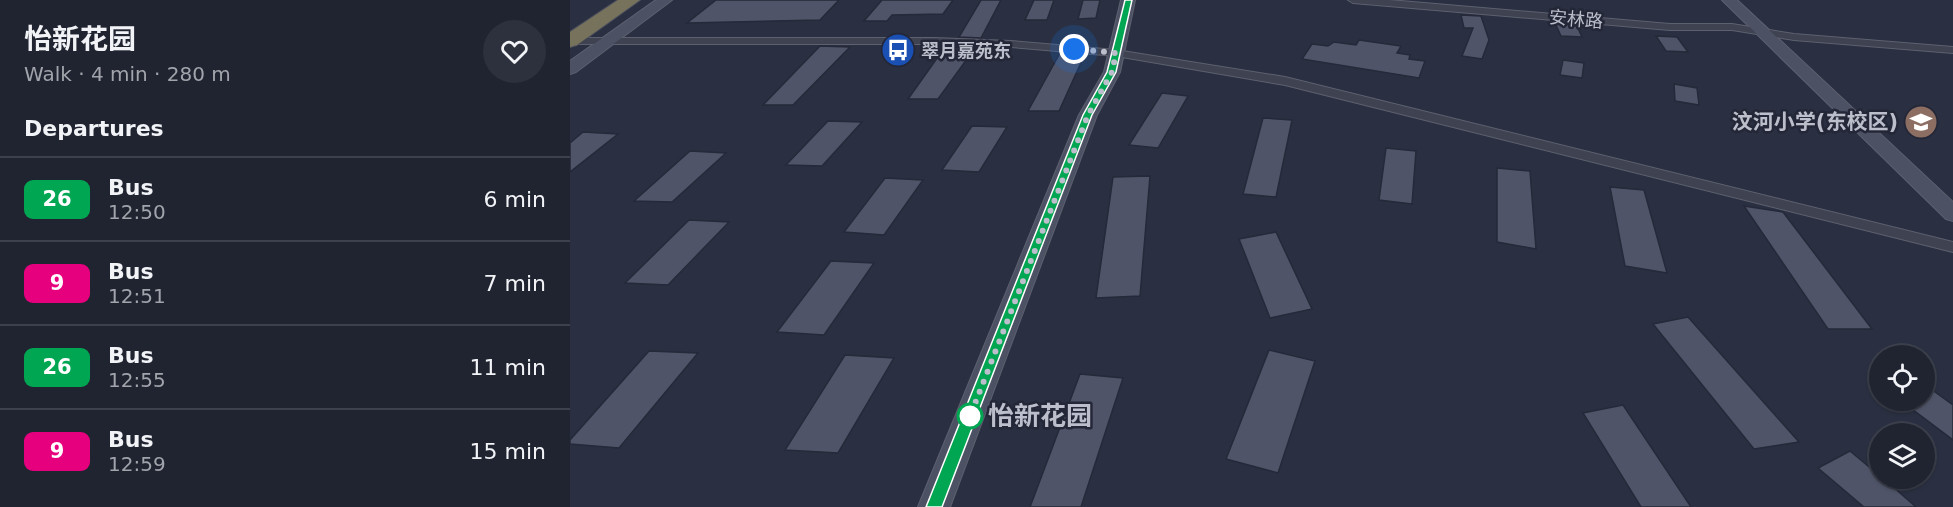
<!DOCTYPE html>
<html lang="en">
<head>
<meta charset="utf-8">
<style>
  body { margin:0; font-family:"DejaVu Sans","Noto Sans SC",sans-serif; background:#2d303d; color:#f1f3f6; height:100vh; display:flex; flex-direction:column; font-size:22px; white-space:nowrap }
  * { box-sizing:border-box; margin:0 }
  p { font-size:20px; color:#a2a4ab }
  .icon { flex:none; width:33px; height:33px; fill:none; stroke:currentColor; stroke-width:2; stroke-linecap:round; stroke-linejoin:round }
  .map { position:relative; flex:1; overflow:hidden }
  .panel { display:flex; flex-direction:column; background:#202431; width:570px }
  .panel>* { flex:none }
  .badge { padding:0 12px; border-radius:9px; font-size:21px; line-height:39px }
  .buttons { position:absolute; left:1299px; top:345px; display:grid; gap:12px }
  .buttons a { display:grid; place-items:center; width:66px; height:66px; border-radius:50%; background:#202431; box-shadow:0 2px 4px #0004,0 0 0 2px #3d414d; font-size:30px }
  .you { position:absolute; width:30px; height:30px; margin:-15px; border:4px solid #fff; border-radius:50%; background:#1a73e8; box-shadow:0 0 0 9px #1a73e833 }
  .map>.badge { position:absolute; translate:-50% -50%; box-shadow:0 0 0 3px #fff }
  h2 { padding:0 24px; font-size:22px; line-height:54px }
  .round { display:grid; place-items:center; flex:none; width:63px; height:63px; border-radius:32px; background:#2d303d }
  .head { display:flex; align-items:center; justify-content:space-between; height:102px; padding:0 24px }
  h1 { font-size:28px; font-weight:700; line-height:45px }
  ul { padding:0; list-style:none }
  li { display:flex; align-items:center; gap:18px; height:84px; padding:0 24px; border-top:2px solid #3d414d }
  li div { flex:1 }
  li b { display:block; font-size:22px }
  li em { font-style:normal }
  li .badge { min-width:66px; font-weight:700; text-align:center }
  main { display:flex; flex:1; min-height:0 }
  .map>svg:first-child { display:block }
  .building { fill:#4f5468; stroke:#252939; stroke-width:1.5 }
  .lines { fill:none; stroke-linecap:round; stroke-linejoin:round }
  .street-casing { stroke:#5d606f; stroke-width:2 }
  .secondary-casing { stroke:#5d606f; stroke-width:2 }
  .highway-casing { stroke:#494d5c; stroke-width:2 }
  .street { fill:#3e4251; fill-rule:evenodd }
  .secondary { fill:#4d5164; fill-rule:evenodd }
  .highway { fill:#76725c; fill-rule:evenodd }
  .line { fill:#00a651; stroke:#fff; stroke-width:1.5 }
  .walk { stroke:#bcbecb; stroke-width:6; stroke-dasharray:0 10.8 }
  .stop-dot { fill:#fff; stroke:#00a651; stroke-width:3 }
  .labels { text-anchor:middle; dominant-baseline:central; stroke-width:5; stroke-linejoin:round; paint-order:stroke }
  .far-street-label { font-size:18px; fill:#bcbecb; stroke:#232737 }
  .far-poi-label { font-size:18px; font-weight:bold; fill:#bcbecb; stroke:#232737; text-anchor:start }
  .poi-label { font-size:21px; font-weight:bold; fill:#bcbecb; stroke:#232737; text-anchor:end }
  .near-stop-label { font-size:26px; font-weight:bold; fill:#bcbecb; stroke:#232737; text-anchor:start }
</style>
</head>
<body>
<main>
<section class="panel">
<div class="head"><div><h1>怡新花园</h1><p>Walk · 4 min · 280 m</p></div><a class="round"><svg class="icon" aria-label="heart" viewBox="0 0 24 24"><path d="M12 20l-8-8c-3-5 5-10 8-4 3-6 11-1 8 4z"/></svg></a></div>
<h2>Departures</h2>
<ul>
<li><span class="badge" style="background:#00a651;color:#fff">26</span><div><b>Bus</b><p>12:50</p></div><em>6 min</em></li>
<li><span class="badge" style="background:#e6007e;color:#fff">9</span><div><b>Bus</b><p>12:51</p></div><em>7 min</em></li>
<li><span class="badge" style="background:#00a651;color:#fff">26</span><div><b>Bus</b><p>12:55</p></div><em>11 min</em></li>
<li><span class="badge" style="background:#e6007e;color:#fff">9</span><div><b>Bus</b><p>12:59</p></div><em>15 min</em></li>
</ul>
</section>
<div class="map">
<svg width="1383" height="507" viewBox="0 0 1383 507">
  <rect width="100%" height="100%" fill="#2a3041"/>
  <g class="building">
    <path d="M146 0H269L250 20 117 23Z"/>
    <path d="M312 0H383L373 14 322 15 317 21H294Z"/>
    <path d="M411 0H431L411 38 389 37Z"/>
    <path d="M464 0H484L477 20H455Z"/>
    <path d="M513 0H530L526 18 508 19Z"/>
    <path d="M891 15 911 16 919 40 912 59 892 56 903 28H894Z"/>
    <path d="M985 23 1006 24 1012 37 991 36Z"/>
    <path d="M1086 36 1107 37 1118 52 1096 51Z"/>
    <path d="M789 40 831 46 827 53 840 55 839 59 855 61 849 78 732 59 742 44 758 46 764 42 786 45Z"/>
    <path d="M250 46 280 47 223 105H193Z"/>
    <path d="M375 47 405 48 368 99H338Z"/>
    <path d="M490 53 514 56 489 111H458Z"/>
    <path d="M993 60 1014 63 1012 78 990 75Z"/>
    <path d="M1104 84 1127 88 1129 105 1105 101Z"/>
    <path d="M592 93 618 96 588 148 559 145Z"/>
    <path d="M693 118 722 120 706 197 673 194Z"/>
    <path d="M258 121 292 122 252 166 216 165Z"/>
    <path d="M402 126 437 127 409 172 372 170Z"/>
    <path d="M13 132 48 134 0 172V143Z"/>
    <path d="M816 148 846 151 842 204 809 200Z"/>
    <path d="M120 151 156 153 102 202 64 201Z"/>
    <path d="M927 168 960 171 966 249 927 242Z"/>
    <path d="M580 176 570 296 526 298 543 177Z"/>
    <path d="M315 178 353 180 314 235 274 232Z"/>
    <path d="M1040 187 1074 190 1097 273 1055 266Z"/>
    <path d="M1174 206 1213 212 1302 329H1258Z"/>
    <path d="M119 220 159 222 98 285 55 283Z"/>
    <path d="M706 232 742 309 700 318 669 239Z"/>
    <path d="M261 261 304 263 254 335 207 332Z"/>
    <path d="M1118 317 1229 442 1184 449 1083 324Z"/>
    <path d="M699 350 745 361 708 473 656 459Z"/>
    <path d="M79 351 128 353 49 448 0 444V440Z"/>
    <path d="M275 355 324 358 268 453 215 450Z"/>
    <path d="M510 374 553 378 511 507H460Z"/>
    <path d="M1354 384 1383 405V440L1330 400H1354Z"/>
    <path d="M1053 405 1121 507H1071L1013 413Z"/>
    <path d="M1280 451 1310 476V478H1313L1346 507H1294L1248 468Z"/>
  </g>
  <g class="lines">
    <g class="street-casing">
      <g id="street">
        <path d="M778 0H819L1100 24H1162L1224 34 1383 47V53L1224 40 1162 30H1100L783 3Z"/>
        <path d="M0 38H364L441 41 546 50 715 77 1383 242V252L715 85 546 56 441 47 364 44H0Z"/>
      </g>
    </g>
    <g class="secondary-casing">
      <g id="secondary">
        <path d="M86 0H102L6 72 0 74V61Z"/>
        <path d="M551 0H565L550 72 527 115 380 507H348L509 115 534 72Z"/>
        <path d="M1152 0H1167L1383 202V221L1376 219Z"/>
      </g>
    </g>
    <g class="highway-casing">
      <path id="highway" d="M48 0H70L7 45 0 47V32Z"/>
    </g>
    <use href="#street" class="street"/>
    <use href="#secondary" class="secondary"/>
    <use href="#highway" class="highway"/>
  </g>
  <path class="line" d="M555 0H562L546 72 522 115 372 507H356L513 115 537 72Z"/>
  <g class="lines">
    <path class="walk" d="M400 416 399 419 518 115 542 72 546 53 504 49"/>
  </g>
  <defs>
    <g id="bus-disc" transform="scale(1.725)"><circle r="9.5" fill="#1a4fb4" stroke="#232737"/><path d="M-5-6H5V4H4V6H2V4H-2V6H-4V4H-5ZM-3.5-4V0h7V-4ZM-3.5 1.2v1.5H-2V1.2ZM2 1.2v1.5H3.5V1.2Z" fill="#fff"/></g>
    <g id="school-disc" transform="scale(1.725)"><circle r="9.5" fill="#8d6e63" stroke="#232737"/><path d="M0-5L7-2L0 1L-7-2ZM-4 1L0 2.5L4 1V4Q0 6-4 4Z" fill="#fff"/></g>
  </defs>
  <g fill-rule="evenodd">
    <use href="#bus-disc" x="328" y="50"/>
    <use href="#school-disc" x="1351" y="122"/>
  </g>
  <circle class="stop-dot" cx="400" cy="416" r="12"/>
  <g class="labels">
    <g class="far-street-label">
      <text transform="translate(1006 19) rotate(5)">安林路</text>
    </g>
    <g class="far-poi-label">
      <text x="351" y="50">翠月嘉苑东</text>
    </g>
    <g class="poi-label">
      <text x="1328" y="122">汶河小学(东校区)</text>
    </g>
    <g class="near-stop-label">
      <text x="418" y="416">怡新花园</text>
    </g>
  </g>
</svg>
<div class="buttons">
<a><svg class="icon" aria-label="locate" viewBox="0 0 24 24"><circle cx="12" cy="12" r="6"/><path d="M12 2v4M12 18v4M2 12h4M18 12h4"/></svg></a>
<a><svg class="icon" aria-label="layers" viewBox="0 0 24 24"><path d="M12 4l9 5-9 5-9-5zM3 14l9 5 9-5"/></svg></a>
</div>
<div class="you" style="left:504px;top:49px"></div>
</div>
</main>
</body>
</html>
